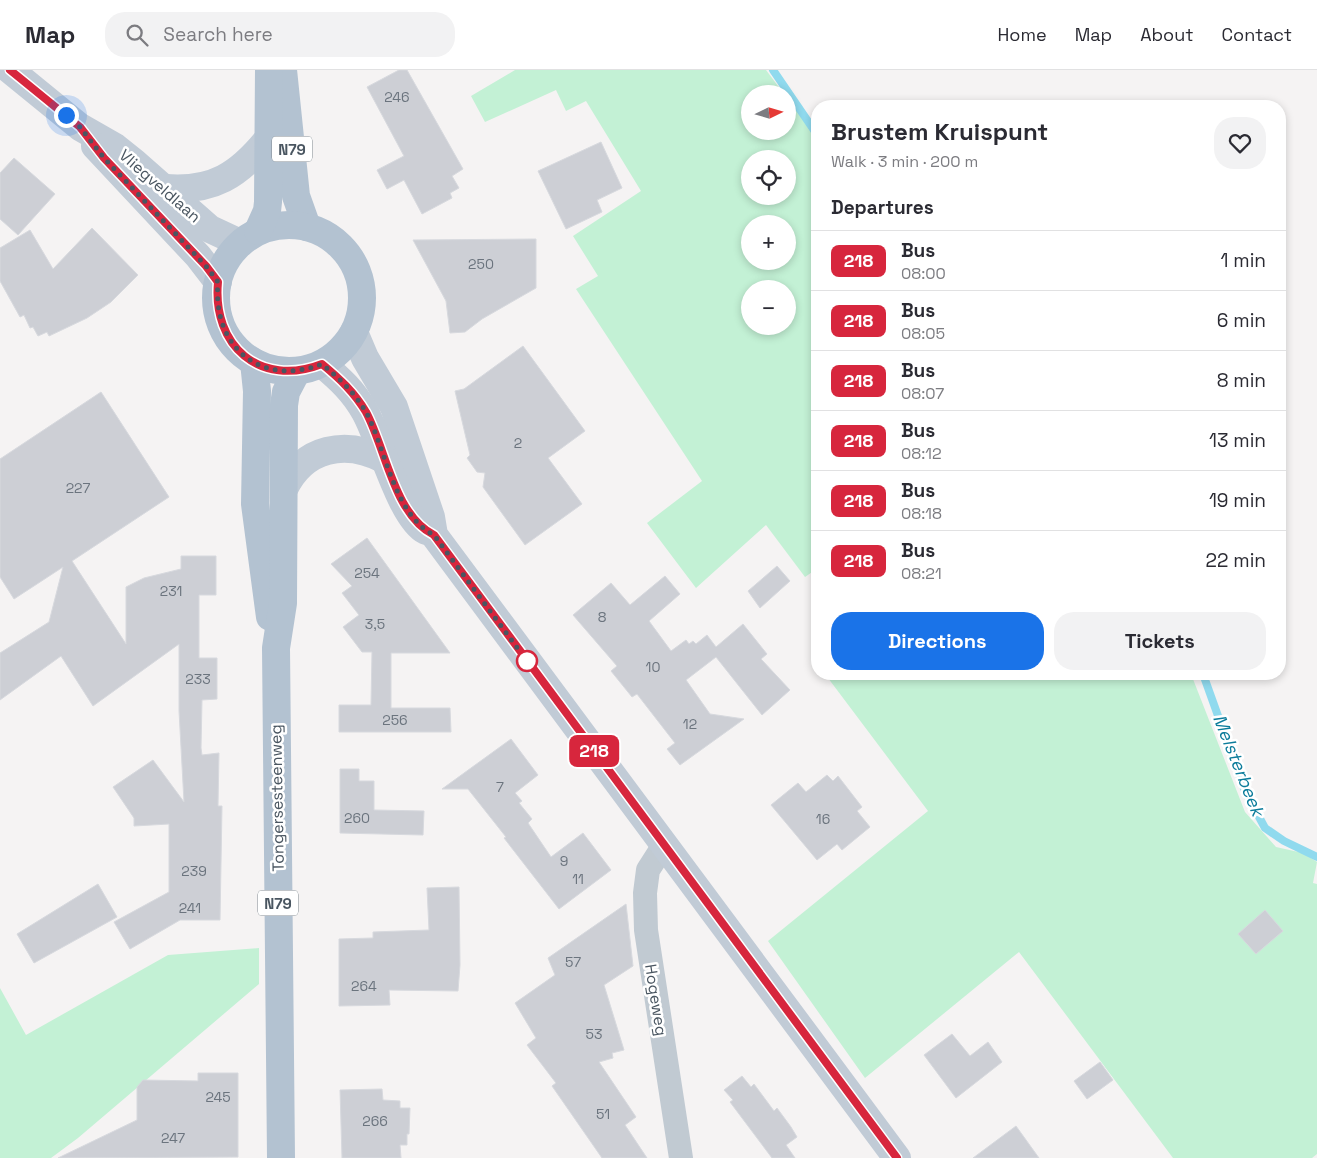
<!DOCTYPE html>
<html lang="en">
<head>
<meta charset="utf-8">
<style>
  body { margin:0; font-family:"Space Grotesk",sans-serif; background:#f2f2f3; color:#2b2b33; height:100vh; display:flex; flex-direction:column; font-size:19px; white-space:nowrap }
  * { box-sizing:border-box; margin:0 }
  p { font-size:16px; color:#7c7c81 }
  .icon { flex:none; width:28px; height:28px; fill:none; stroke:currentColor; stroke-width:2; stroke-linecap:round; stroke-linejoin:round }
  .map { position:relative; flex:1; overflow:hidden }
  .panel { position:absolute; left:811px; top:30px; width:475px; height:580px; display:flex; flex-direction:column; background:#fff; border-radius:20px; box-shadow:0 2px 8px #0003 }
  .panel>* { flex:none }
  .badge { padding:0 10px; border-radius:8px; font-size:18px; line-height:32px }
  .needle { width:32px; rotate:85deg }
  .controls { position:absolute; left:741px; top:15px; display:grid; gap:10px }
  .controls a { display:grid; place-items:center; width:55px; height:55px; border-radius:50%; background:#fff; box-shadow:0 2px 8px #0003; font-size:25px }
  .you { position:absolute; width:25px; height:25px; margin:-12px; border:4px solid #fff; border-radius:50%; background:#1a73e8; box-shadow:0 0 0 8px #1a73e833 }
  .map>.badge { position:absolute; translate:-50% -50%; box-shadow:0 0 0 2px #fff }
  h2 { padding:0 20px; font-size:19px; line-height:45px }
  .round { display:grid; place-items:center; flex:none; width:52px; height:52px; border-radius:20px; background:#f2f2f3 }
  .summary { display:flex; align-items:center; justify-content:space-between; height:85px; padding:0 20px }
  h1 { font-size:24px; font-weight:600; line-height:38px }
  .cta { display:flex; gap:10px; margin-top:auto; padding:10px 20px }
  .cta a { flex:1; height:58px; border-radius:20px; background:#1a73e8; color:#fff; font-size:20px; font-weight:600; line-height:58px; text-align:center }
  .cta a+a { background:#f2f2f3; color:#2b2b33 }
  ul { padding:0; list-style:none }
  li { display:flex; align-items:center; gap:15px; height:60px; padding:0 20px; border-top:1px solid #e1e1e2 }
  li div { flex:1 }
  li b { display:block; font-size:19px }
  li em { font-style:normal }
  li .badge { min-width:55px; font-weight:700; text-align:center }
  header { display:flex; align-items:center; gap:30px; box-sizing:border-box; height:70px; padding:0 25px; background:#fff; border-bottom:1px solid #e1e1e2 }
  header strong { font-size:24px }
  nav { display:flex; gap:28px; margin-inline-start:auto; font-size:18px }
  .search { width:350px; height:45px; background:#f2f2f3; display:flex; align-items:center; gap:12px; box-sizing:border-box; padding:0 18px; border-radius:20px; color:#7c7c81; font-size:19px }
  .map>svg:first-child { display:block }
  .green { fill:#c3f1d5; fill-rule:evenodd }
  .lines { fill:none; stroke-linecap:round; stroke-linejoin:round }
  .stream { stroke:#90daee; stroke-width:8 }
  .building { fill:#cdcfd5; stroke:#d7d9de }
  .street { stroke:#c1cad2; stroke-width:24 }
  .secondary { stroke:#c1cbd6; stroke-width:28 }
  .primary { stroke:#b3c2d1; stroke-width:28 }
  .line-casing { stroke:#fff; stroke-width:11 }
  .line { stroke:#d7263d; stroke-width:8 }
  .walk { stroke:#4a5661; stroke-width:5; stroke-dasharray:0 9 }
  .stop-dot { fill:#fff; stroke:#d7263d; stroke-width:2.5 }
  .labels { text-anchor:middle; dominant-baseline:central; stroke-width:5; stroke-linejoin:round; paint-order:stroke }
  .number-label { font-size:14px; fill:#6b747e }
  .shield { fill:#fff; stroke:#808990; stroke-width:1 }
  .shield-label { font-size:15px; font-weight:bold; fill:#4a5661 }
  .street-label { font-size:16px; fill:#4a5661; stroke:#fff }
  .water-label { font-size:18px; font-style:italic; fill:#0c7c9b; stroke:#fff }
</style>
</head>
<body>
<header>
<strong>Map</strong>
<div class="search"><svg class="icon" aria-label="search" viewBox="0 0 24 24"><circle cx="10" cy="10" r="6"/><path d="M15 15l6 6"/></svg>Search here</div>
<nav><a>Home</a><a>Map</a><a>About</a><a>Contact</a></nav>
</header>
<div class="map">
<svg width="1317" height="1088" viewBox="0 0 1317 1088">
  <rect width="100%" height="100%" fill="#f5f3f3"/>
  <g class="green">
    <path d="M515 0H766L784 24H750V61H788V27L817 63 818 498 805 507 766 455 696 518 647 453 702 411 576 219 598 206 573 166 641 121 586 31 566 41 556 20 485 52 471 26ZM750 89H788V126H750ZM750 154H788V191H750ZM750 219H788V256H750Z"/>
    <path d="M825 604H1191L1245 742 1276 777 1303 783 1317 792 1313 813 1317 814V1084L1312 1088H1173L1019 882 865 1008 768 871 928 741Z"/>
    <path d="M259 878V914L78 1068 51 1088H0V918L26 965 168 885Z"/>
  </g>
  <g class="lines">
    <g class="stream">
      <path d="M773 0 818 66"/>
      <path d="M1203 604 1245 721 1265 758 1284 771 1317 787"/>
    </g>
  </g>
  <g class="building">
    <path d="M399 0H407L463 99 452 106 459 118 450 123 452 128 422 144 404 110 387 119 377 100 404 86 367 17Z"/>
    <path d="M601 72 622 118 597 130 602 142 566 159 538 101Z"/>
    <path d="M14 88 55 124 18 165 0 149V103Z"/>
    <path d="M92 158 138 205 111 232 87 248 49 266 47 262 38 266 33 257 30 258 24 245 20 247 0 211V178L30 160 53 199Z"/>
    <path d="M536 169V218L482 249 465 262 450 263 446 231 413 170Z"/>
    <path d="M523 276 585 361 548 388 582 434 525 475 483 417 485 403 477 402 467 388 470 385 455 321 464 319Z"/>
    <path d="M101 322 169 427 72 491 126 574V517L144 508 181 499V486H216V525H199V588H217V629L202 630 201 678 202 685 219 683 218 736H222L220 850H180L130 879 114 852 169 822V754L134 756V748L113 717 153 690 184 732 179 641V574L93 636 61 586 0 630V583L49 552 63 497 14 529 0 507V389Z"/>
    <path d="M367 468 450 583H391V638H450L451 662H339V635H371L372 582H362L343 557 359 545 342 523 352 516 331 494Z"/>
    <path d="M777 496 790 511 760 538 748 521Z"/>
    <path d="M665 506 680 524 649 551 671 581 686 570 689 574 693 571 696 574 707 565 716 577 743 554 767 584 761 589 790 620 762 645 716 587 686 610 710 644 744 649 680 695 667 679 675 673 637 624 632 627 611 601 617 596 573 545 611 513 630 535Z"/>
    <path d="M511 669 538 705 515 723 522 731 519 733 532 749 528 753 551 787 583 763 611 800 559 839 504 768 506 767 468 719H442Z"/>
    <path d="M340 699H359V711H374V740L424 741 423 765 340 763Z"/>
    <path d="M827 705 833 711 838 706 862 737 857 741 870 757 842 780 837 774 817 790 771 735 798 713 806 722Z"/>
    <path d="M98 814 117 847 34 893 17 864Z"/>
    <path d="M459 817 460 895 458 921 389 920 390 935 339 936V869L373 868V862L429 860 427 818Z"/>
    <path d="M626 834 633 896 604 915 624 980 612 983 613 988 599 992 636 1047 625 1055 647 1088H602L552 1016 556 1013 527 975 536 968 515 933 555 905 548 888Z"/>
    <path d="M1265 840 1283 861 1256 884 1238 864Z"/>
    <path d="M952 964 970 986 988 972 1002 992 956 1028 924 985Z"/>
    <path d="M1100 992 1113 1010 1087 1029 1074 1011Z"/>
    <path d="M198 1003H238V1087L58 1088 137 1050V1017L143 1010 198 1011Z"/>
    <path d="M742 1006 751 1017 754 1014 774 1041 777 1038 791 1057 797 1067 786 1075 795 1088H772L730 1032 733 1030 724 1020Z"/>
    <path d="M382 1019 383 1030 400 1031V1038H410L409 1064H407V1075H400L401 1088H342L340 1020Z"/>
    <path d="M1016 1056 1039 1088H973Z"/>
  </g>
  <g class="lines">
    <path class="street" d="M664 775 648 800 645 823 646 860 681 1088"/>
    <g class="secondary">
      <path d="M10 0 80 57 115 77 135 93 210 159 240 173"/>
      <path d="M95 76 198 186 218 212"/>
      <path d="M165 118C213 122 239 105 268 69"/>
      <path d="M354 262 365 288 394 337 431 447 434 465 897 1088"/>
      <path d="M322 294C340 309 354 322 365 342 380 368 401 449 426 461"/>
      <path d="M284 419C304 377 346 369 385 390"/>
    </g>
    <g class="primary">
      <path d="M283 0 296 126 307 157"/>
      <circle cx="289" cy="228" r="73"/>
      <path d="M258 161 267 141 268 132 269 0"/>
      <path d="M254 292 257 321 255 434 270 547"/>
      <path d="M281 1088 276 578 283 533 284 335 286 322 297 301"/>
    </g>
  </g>
  <g class="lines">
    <g class="line-casing">
      <path id="line" d="M10 0 80 57 104 88 206 196 218 212C212 276 260 318 322 294 340 309 354 322 366 342 386 379 394 445 434 465L897 1088"/>
    </g>
    <use href="#line" class="line"/>
    <path class="walk" d="M66 45 80 57 104 88 206 196 218 212C212 276 260 318 322 294 340 309 354 322 366 342 386 379 394 445 434 465L527 591"/>
  </g>
  <circle class="stop-dot" cx="527" cy="591" r="10"/>
  <g class="labels">
    <g class="number-label">
      <text x="397" y="27">246</text>
      <text x="481" y="194">250</text>
      <text x="518" y="373">2</text>
      <text x="78" y="418">227</text>
      <text x="367" y="503">254</text>
      <text x="171" y="521">231</text>
      <text x="602" y="547">8</text>
      <text x="375" y="554">3,5</text>
      <text x="653" y="597">10</text>
      <text x="198" y="609">233</text>
      <text x="395" y="650">256</text>
      <text x="690" y="654">12</text>
      <text x="500" y="717">7</text>
      <text x="357" y="748">260</text>
      <text x="823" y="749">16</text>
      <text x="564" y="791">9</text>
      <text x="194" y="801">239</text>
      <text x="578" y="809">11</text>
      <text x="190" y="838">241</text>
      <text x="573" y="892">57</text>
      <text x="364" y="916">264</text>
      <text x="594" y="964">53</text>
      <text x="218" y="1027">245</text>
      <text x="603" y="1044">51</text>
      <text x="375" y="1051">266</text>
      <text x="173" y="1068">247</text>
    </g>
    <g class="shield">
      <rect x="272" y="66.5" width="40" height="25" rx="4"/>
      <rect x="258" y="820.5" width="40" height="25" rx="4"/>
    </g>
    <g class="shield-label">
      <text x="292" y="79">N79</text>
      <text x="278" y="833">N79</text>
    </g>
    <g class="street-label">
      <text transform="translate(160 116) rotate(41)">Vliegveldlaan</text>
      <text transform="translate(277 728) rotate(-91)">Tongersesteenweg</text>
      <text transform="translate(656 930) rotate(81)">Hogeweg</text>
    </g>
    <g class="water-label">
      <text transform="translate(1239 695) rotate(68)">Melsterbeek</text>
    </g>
  </g>
</svg>
<div class="controls">
<a><svg class="needle" viewBox="-14 -14 28 28"><path d="M0-13l5 13h-10z" fill="#e53935"/><path d="M0 13l5-13h-10z" fill="#7c7c81"/></svg></a>
<a><svg class="icon" aria-label="locate" viewBox="0 0 24 24"><circle cx="12" cy="12" r="6"/><path d="M12 2v4M12 18v4M2 12h4M18 12h4"/></svg></a>
<a>+</a>
<a>−</a>
</div>
<div class="you" style="left:66px;top:45px"></div>
<b class="badge" style="left:594px;top:681px;background:#d7263d;color:#fff">218</b>
<section class="panel">
<div class="summary"><div><h1>Brustem Kruispunt</h1><p>Walk · 3 min · 200 m</p></div><a class="round"><svg class="icon" aria-label="heart" viewBox="0 0 24 24"><path d="M12 20l-8-8c-3-5 5-10 8-4 3-6 11-1 8 4z"/></svg></a></div>
<h2>Departures</h2>
<ul>
<li><span class="badge" style="background:#d7263d;color:#fff">218</span><div><b>Bus</b><p>08:00</p></div><em>1 min</em></li>
<li><span class="badge" style="background:#d7263d;color:#fff">218</span><div><b>Bus</b><p>08:05</p></div><em>6 min</em></li>
<li><span class="badge" style="background:#d7263d;color:#fff">218</span><div><b>Bus</b><p>08:07</p></div><em>8 min</em></li>
<li><span class="badge" style="background:#d7263d;color:#fff">218</span><div><b>Bus</b><p>08:12</p></div><em>13 min</em></li>
<li><span class="badge" style="background:#d7263d;color:#fff">218</span><div><b>Bus</b><p>08:18</p></div><em>19 min</em></li>
<li><span class="badge" style="background:#d7263d;color:#fff">218</span><div><b>Bus</b><p>08:21</p></div><em>22 min</em></li>
</ul>
<div class="cta"><a>Directions</a><a>Tickets</a></div>
</section>
</div>
</body>
</html>
